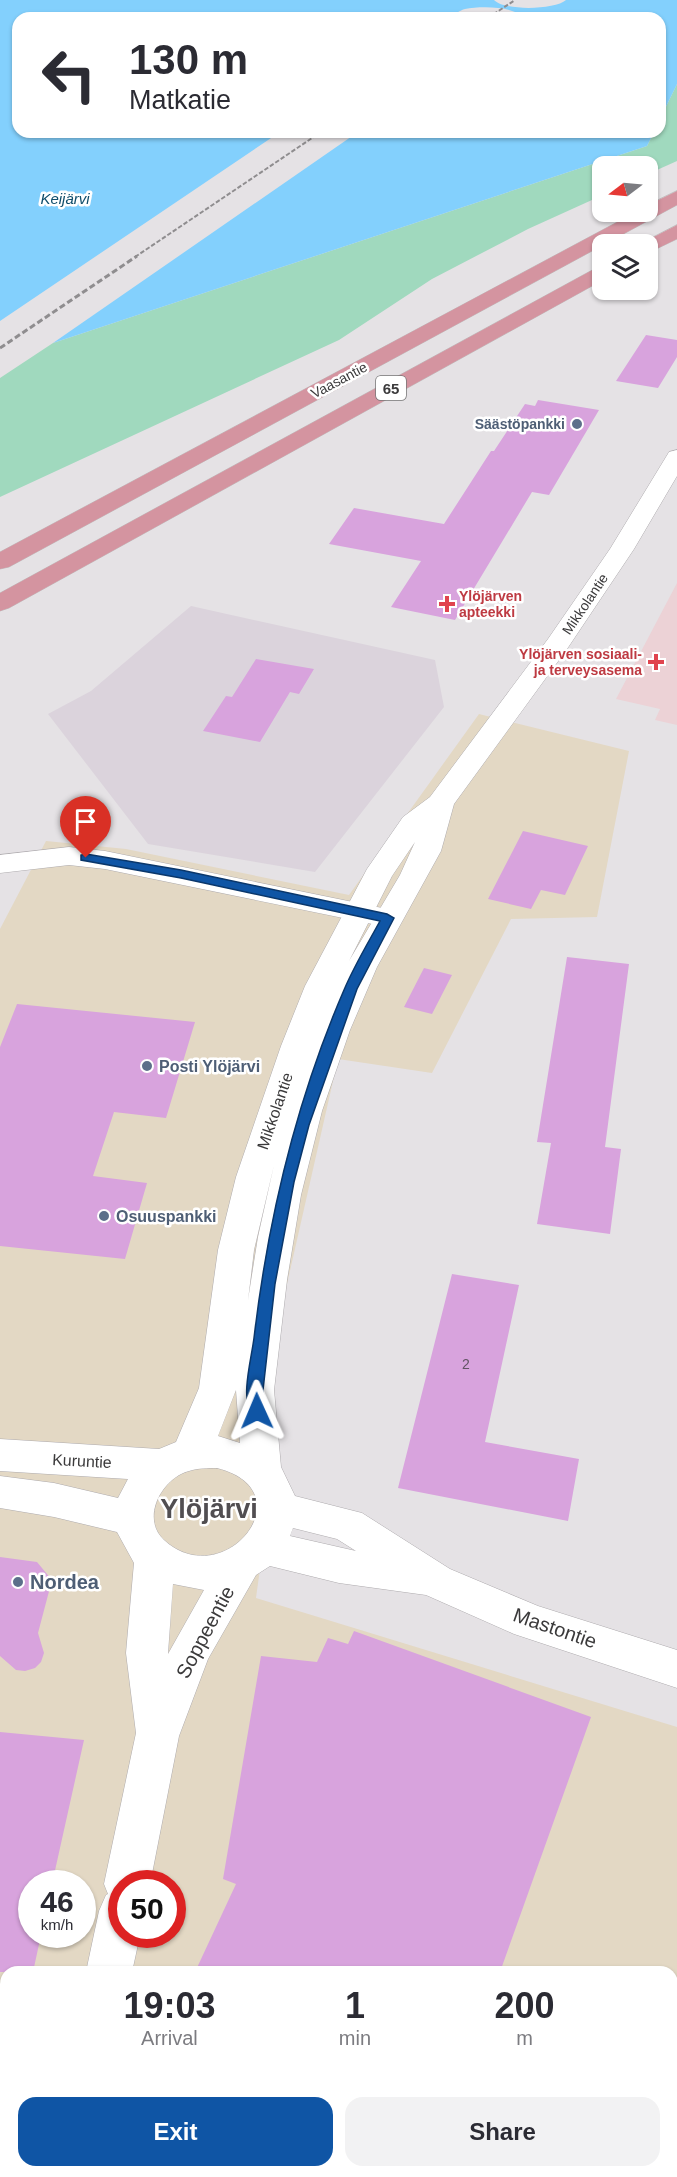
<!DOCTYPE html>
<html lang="en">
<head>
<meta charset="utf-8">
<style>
	:root { --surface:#fff; --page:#f2f2f3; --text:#2b2b33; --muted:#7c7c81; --accent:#0f55a5 }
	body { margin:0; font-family:Arial,sans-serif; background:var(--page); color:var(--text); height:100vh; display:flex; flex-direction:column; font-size:22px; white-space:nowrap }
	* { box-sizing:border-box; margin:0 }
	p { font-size:20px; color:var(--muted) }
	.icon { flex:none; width:33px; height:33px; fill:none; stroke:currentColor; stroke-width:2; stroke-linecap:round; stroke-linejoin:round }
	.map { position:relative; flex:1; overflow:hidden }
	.details { position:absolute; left:0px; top:1966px; width:678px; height:212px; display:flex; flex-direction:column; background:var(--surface); border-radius:18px 18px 0 0; box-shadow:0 2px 4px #0004 }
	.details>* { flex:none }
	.top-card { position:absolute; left:12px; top:12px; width:654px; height:126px; border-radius:18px; box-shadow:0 2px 4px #0004; background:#fff; color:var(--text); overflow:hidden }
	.needle { width:39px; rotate:254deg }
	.fabs { position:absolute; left:592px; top:156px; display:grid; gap:12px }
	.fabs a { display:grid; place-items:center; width:66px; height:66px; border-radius:12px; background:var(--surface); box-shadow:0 2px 4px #0004; font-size:30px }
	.speed { position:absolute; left:18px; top:1870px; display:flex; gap:12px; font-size:30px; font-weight:700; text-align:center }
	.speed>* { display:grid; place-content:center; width:78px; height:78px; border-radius:50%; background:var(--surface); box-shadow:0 2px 4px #0004; line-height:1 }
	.speed small { font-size:15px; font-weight:400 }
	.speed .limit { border:9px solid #d22; background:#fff; color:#111 }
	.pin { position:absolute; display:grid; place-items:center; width:51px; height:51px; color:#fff; margin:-62px -26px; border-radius:50% 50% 50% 0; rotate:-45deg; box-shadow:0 0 6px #0007 }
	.pin .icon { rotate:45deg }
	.me { position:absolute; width:66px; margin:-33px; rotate:359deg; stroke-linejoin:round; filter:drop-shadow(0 0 4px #0008) }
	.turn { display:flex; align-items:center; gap:21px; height:126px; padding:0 18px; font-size:27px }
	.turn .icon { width:78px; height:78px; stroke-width:2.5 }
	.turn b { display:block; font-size:42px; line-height:51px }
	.eta { display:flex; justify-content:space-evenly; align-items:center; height:102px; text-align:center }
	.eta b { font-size:36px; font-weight:700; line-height:42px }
	.cta { display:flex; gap:12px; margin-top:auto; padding:12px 18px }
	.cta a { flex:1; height:69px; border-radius:18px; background:var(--accent); color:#fff; font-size:24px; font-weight:700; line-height:69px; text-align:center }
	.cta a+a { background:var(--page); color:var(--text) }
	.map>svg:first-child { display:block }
	.commercial { fill:#e3d8c4; fill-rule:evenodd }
	.built { fill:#dbd3dc }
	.medical { fill:#ecd2d6 }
	.green { fill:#a0d9be }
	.water { fill:#83d0fd }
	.building { fill:#d8a3dd }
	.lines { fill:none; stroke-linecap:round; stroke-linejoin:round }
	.minor-casing { stroke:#aeabae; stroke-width:1 }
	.secondary-casing { stroke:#aeabae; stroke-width:1 }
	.trunk-casing { stroke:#c0c0c0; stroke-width:1 }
	.minor { fill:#fff; fill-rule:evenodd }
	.secondary { fill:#fff; fill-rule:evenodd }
	.trunk { fill:#d494a0; fill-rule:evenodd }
	.rail-far1 { stroke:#8f8d8f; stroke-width:2; stroke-dasharray:4.5 2; stroke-linecap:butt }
	.rail { stroke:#8f8d8f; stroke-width:3; stroke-dasharray:6 3; stroke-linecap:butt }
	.route { fill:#0f55a5; stroke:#0a376b; stroke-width:1.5 }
	.service-dot { fill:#5c6f8a; stroke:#fff; stroke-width:2 }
	.health-dot { fill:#e0444e; stroke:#fff; stroke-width:2 }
	.labels { text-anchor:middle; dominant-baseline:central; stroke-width:5; stroke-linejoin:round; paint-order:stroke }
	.far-street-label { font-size:14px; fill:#3b3a3b; stroke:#fff }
	.far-service-label { font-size:14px; font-weight:bold; fill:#4e5e75; stroke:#fff; text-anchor:end }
	.far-health-label { font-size:14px; font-weight:bold; fill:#be3a42; stroke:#fff; text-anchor:start }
	.number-label { font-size:14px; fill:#625464 }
	.far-water-label { font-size:15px; font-style:italic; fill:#0f4d6b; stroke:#fff }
	.shield { fill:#fff; stroke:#767576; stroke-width:1.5 }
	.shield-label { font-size:15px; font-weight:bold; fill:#3b3a3b }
	.service-label { font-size:16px; font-weight:bold; fill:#4e5e75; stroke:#fff; text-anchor:start }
	.street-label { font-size:16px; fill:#3b3a3b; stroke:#fff }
	.near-service-label { font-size:20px; font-weight:bold; fill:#4e5e75; stroke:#fff; text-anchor:start }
	.near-street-label { font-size:20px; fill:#3b3a3b; stroke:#fff }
	.near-district-label { font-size:27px; font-weight:bold; fill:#514e51; stroke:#fff }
</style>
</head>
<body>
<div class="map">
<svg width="677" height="2177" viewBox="0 0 677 2177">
	<rect width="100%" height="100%" fill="#e5e2e5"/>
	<!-- commercial -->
	<path class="commercial" d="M479 714 629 751 597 917 511 919 432 1073 338 1059 270 1359 275 1459 256 1598 677 1727V2177H0V929L46 841 126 849 349 895ZM32 1884H82V1935H32ZM122 1884H172V1935H122ZM6 1972H672V2172H6Z"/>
	<!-- built -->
	<path class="built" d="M191 606 435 660 444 707 315 872 148 844 48 714 91 691Z"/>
	<!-- medical -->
	<path class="medical" d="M677 583V725L655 720 660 709 616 699Z"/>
	<!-- green -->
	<path class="green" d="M677 84V161L648 174V166H603V195L528 229 432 279 339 340 0 497V378L53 343 647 146 654 132H660V119Z"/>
	<!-- water -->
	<path class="water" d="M0 0H494C504 11 555 10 566 0H677V84L660 119V18H523C515 6 481 6 465 9 460 10 454 15 449 18H18V132H280L0 321Z
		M358 132H654L647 146 53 343Z"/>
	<!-- building -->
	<path class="building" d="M646 335 677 340V357L658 388 616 381Z
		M538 400 599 410 549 495 532 492 455 620 391 607 421 561 329 544 354 508 444 524 491 451H494L525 404 535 406Z
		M256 659 314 669 299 694 290 692 260 742 203 731 226 696 232 697Z
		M523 831 588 846 565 895 541 890 531 909 488 899Z
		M567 957 629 964 605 1147 621 1149 610 1234 537 1224 551 1143 537 1142Z
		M424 968 452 975 432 1014 404 1007Z
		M17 1004 195 1022 166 1118 114 1112 93 1176 147 1183 125 1259 0 1246V1047Z
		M452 1274 519 1285 485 1442 579 1459 568 1521 398 1488Z
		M0 1557 37 1562 52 1580 38 1633 44 1653 41 1662 35 1668 25 1671 16 1670 0 1656Z
		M354 1631 591 1717 500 1972H195L236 1884 223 1879 261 1656 317 1662 328 1638 348 1644Z
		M0 1732 84 1740 52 1884H32V1935H41L33 1972H0Z"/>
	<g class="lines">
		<!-- minor casing -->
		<g class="minor-casing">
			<path id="minor" d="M69 847 105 851 387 909 397 911 401 918 397 925 387 927 105 869 69 865 0 873V855Z"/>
		</g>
		<!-- secondary casing -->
		<g class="secondary-casing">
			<path id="secondary" d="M677 450V476L634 549 567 649 454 804 441 851 377 967 350 1030 322 1111 301 1195 287 1280 274 1390 281 1467 295 1496 362 1513 450 1569 538 1606 677 1650V1688L514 1634 426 1595 339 1583 270 1566 256 1575 208 1659 179 1736 150 1884H122V1935H140L132 1972H86L99 1911 106 1895 108 1894 104 1884 136 1733 126 1653 134 1563 117 1532 54 1517 0 1508V1476L54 1483 118 1498 128 1479 0 1471V1439L159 1449 176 1442 199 1388 218 1250 236 1177 281 1046 305 986 367 869 403 817 430 797 548 639 610 549 666 457 669 452ZM415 842 400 875 349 961 392 876ZM274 1165 258 1237 248 1300 254 1250ZM236 1390 240 1443 218 1436ZM217 1468C308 1491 224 1595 164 1540 140 1518 162 1478 189 1471 198 1468 208 1468 217 1468ZM293 1528 337 1539 356 1551 290 1536ZM173 1584 204 1590 168 1654V1653Z
				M43 2172H93L91 2177H41Z"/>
		</g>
		<!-- trunk casing -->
		<g class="trunk-casing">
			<path id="trunk" d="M677 191V205L9 567 0 569V552L636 212H648V205Z
				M677 225V239L648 253V244H640Z
				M603 266V280L9 608 0 611V593L596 268Z"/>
		</g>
		<!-- minor -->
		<use href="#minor" class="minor"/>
		<!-- secondary -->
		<use href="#secondary" class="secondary"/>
		<!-- trunk -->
		<use href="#trunk" class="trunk"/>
		<!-- rail-far1 -->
		<path class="rail-far1" d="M488 18 515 0
			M135 257 321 132"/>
		<!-- rail -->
		<path class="rail" d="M0 348 137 256"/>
	</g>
	<!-- route -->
	<path class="route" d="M86 854 181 870 387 914 394 918 357 989 309 1125 294 1182 275 1284 263 1390 265 1411 262 1415 257 1417 251 1415C241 1395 251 1361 254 1338 268 1219 296 1101 344 990 354 966 368 943 380 921L181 878 81 860V855Z"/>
	<!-- markers -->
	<g class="service-dot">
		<circle cx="577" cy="424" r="6"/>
		<circle cx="147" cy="1066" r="6"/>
		<circle cx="104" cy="1216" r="6"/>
		<circle cx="18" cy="1582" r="6"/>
	</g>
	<g class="health-dot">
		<path d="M444 595h6v6h6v6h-6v6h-6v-6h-6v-6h6z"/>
		<path d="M653 653h6v6h6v6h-6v6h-6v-6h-6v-6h6z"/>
	</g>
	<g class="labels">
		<!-- far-street labels -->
		<g class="far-street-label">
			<text transform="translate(339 380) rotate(-28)">Vaasantie</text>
			<text transform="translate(585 604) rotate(-56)">Mikkolantie</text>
		</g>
		<!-- far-service labels -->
		<g class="far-service-label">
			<text x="565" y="424">Säästöpankki</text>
		</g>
		<!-- far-health labels -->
		<g class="far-health-label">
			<text x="459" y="596">Ylöjärven<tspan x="459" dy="16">apteekki</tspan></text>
			<text x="642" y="654" text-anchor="end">Ylöjärven sosiaali-<tspan x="642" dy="16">ja terveysasema</tspan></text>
		</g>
		<!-- number labels -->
		<g class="number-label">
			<text x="466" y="1364">2</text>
		</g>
		<!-- far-water labels -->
		<g class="far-water-label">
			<text x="65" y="198">Keijärvi</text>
		</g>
		<!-- shield labels -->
		<rect class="shield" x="376" y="376" width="30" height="24" rx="4.5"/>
		<g class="shield-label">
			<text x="391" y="388">65</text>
		</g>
		<!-- service labels -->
		<g class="service-label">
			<text x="159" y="1066">Posti Ylöjärvi</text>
			<text x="116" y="1216">Osuuspankki</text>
		</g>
		<!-- street labels -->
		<g class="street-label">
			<text transform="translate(275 1111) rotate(-71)">Mikkolantie</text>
			<text transform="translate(82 1461) rotate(3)">Kuruntie</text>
		</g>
		<!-- near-service labels -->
		<g class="near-service-label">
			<text x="30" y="1582">Nordea</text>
		</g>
		<!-- near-street labels -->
		<g class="near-street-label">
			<text transform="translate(555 1628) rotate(19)">Mastontie</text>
			<text transform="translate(205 1632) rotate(-62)">Soppeentie</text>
		</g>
		<!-- near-district labels -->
		<g class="near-district-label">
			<text x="209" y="1509">Ylöjärvi</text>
		</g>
	</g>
</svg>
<div class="fabs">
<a><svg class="needle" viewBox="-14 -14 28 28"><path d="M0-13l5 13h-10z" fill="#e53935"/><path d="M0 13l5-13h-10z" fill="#7c7c81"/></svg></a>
<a><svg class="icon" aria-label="layers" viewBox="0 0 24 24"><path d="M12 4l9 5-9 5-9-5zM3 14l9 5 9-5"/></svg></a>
</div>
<div class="speed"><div>46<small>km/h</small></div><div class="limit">50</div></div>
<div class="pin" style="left:86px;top:858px;background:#d93025"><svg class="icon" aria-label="arrive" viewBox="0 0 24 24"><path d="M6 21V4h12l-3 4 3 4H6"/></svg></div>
<svg class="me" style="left:257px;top:1411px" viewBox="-20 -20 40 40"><path d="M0-17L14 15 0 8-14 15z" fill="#0f55a5" stroke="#fff" stroke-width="4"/></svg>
<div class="top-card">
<div class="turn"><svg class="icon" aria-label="left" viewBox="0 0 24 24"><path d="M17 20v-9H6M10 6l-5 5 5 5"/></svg><div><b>130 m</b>Matkatie</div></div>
</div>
<section class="details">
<div class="eta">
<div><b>19:03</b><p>Arrival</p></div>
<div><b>1</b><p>min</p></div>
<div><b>200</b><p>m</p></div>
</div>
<div class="cta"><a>Exit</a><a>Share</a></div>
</section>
</div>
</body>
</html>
